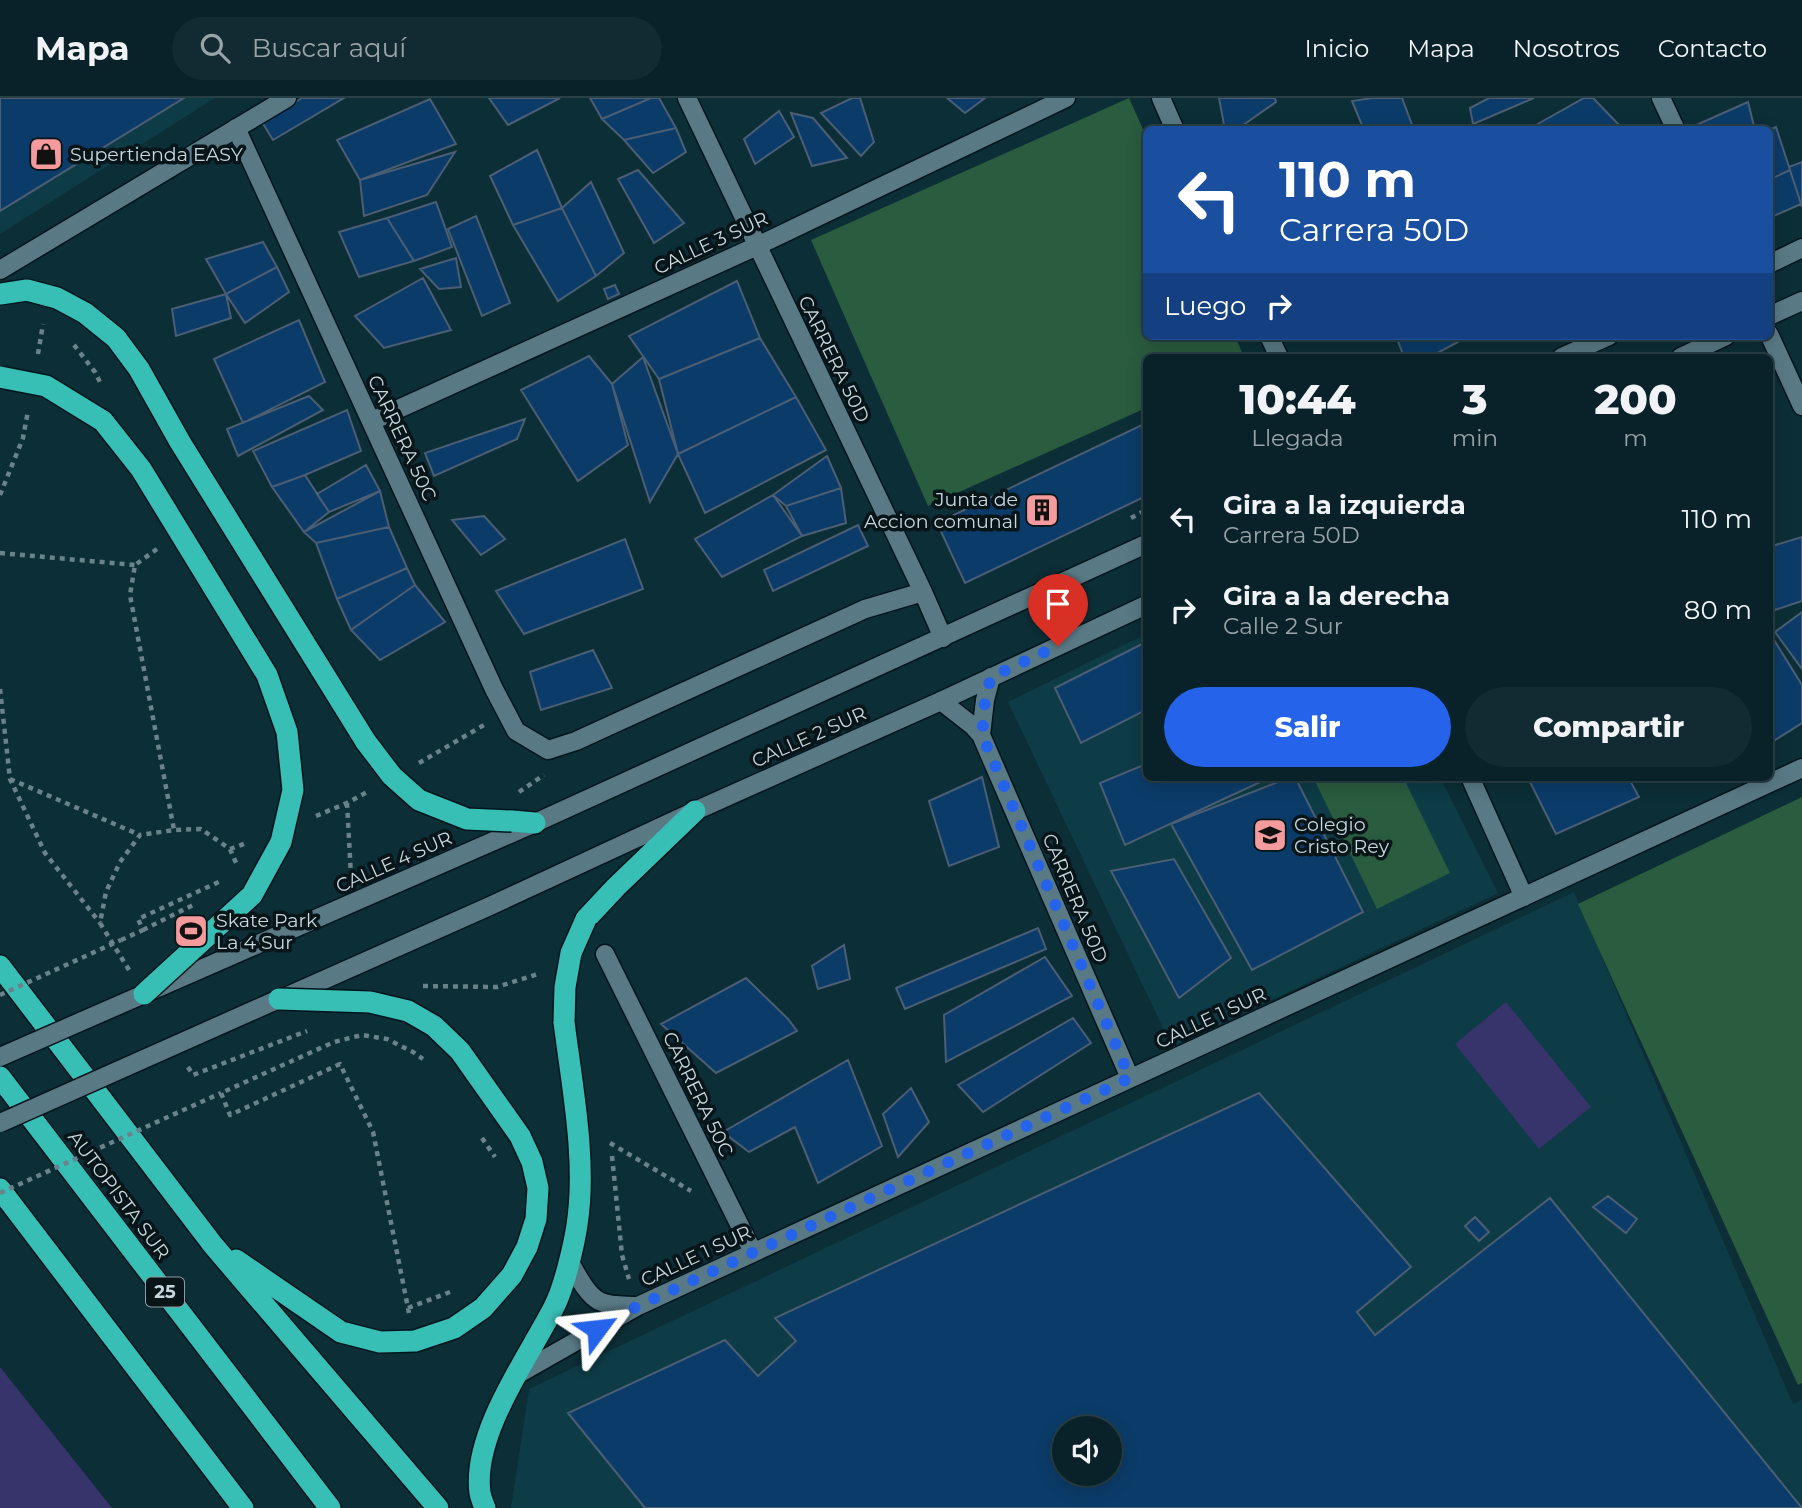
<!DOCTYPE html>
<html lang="es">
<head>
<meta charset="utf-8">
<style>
	:root { --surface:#092229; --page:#122a31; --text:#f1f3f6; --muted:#99a4a8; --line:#293f46; --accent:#2563eb }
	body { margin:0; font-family:Montserrat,sans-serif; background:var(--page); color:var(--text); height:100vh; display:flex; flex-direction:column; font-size:26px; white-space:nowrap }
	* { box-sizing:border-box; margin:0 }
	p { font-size:23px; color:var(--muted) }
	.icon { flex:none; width:38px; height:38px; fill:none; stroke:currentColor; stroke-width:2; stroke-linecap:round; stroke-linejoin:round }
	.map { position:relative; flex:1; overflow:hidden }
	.drawer { position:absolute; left:1143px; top:256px; width:630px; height:427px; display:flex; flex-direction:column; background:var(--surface); border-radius:10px; box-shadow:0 4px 18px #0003,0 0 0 2px var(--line) }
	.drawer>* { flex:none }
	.guide { position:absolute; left:1143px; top:28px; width:630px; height:214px; border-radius:10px; box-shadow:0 4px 18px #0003,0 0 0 2px var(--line); background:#1a4fa0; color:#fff; overflow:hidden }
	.buttons { position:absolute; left:1052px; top:1318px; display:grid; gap:14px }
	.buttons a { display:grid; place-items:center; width:70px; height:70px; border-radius:50%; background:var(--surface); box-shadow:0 4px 18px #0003,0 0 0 2px var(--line); font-size:35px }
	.pin { position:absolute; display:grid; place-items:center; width:60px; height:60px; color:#fff; margin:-72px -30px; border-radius:50% 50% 50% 0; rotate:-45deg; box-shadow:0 0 7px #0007 }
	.pin .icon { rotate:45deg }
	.me { position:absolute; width:77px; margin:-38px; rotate:60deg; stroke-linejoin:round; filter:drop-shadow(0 0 5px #0008) }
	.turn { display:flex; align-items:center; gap:24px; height:147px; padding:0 21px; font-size:32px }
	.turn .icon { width:91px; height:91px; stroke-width:2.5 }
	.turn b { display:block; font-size:49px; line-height:60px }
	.then { display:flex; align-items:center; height:66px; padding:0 21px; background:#0003; gap:14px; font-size:26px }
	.eta { display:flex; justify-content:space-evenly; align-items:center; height:119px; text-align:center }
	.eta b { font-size:42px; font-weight:800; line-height:49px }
	.primary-button { display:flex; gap:14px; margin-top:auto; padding:14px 21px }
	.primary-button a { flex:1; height:80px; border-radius:42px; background:var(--accent); color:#fff; font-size:28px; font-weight:800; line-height:80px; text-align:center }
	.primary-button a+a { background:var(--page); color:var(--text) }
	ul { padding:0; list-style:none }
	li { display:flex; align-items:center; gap:21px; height:91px; padding:0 21px }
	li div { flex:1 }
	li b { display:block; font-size:26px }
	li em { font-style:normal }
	header { display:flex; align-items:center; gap:42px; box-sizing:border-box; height:98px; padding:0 35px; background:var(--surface); border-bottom:2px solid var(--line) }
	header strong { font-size:33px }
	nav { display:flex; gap:38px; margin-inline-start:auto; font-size:24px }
	.search { width:490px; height:63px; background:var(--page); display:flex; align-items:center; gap:18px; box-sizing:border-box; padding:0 24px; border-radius:38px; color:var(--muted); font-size:26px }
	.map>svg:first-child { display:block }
	.built { fill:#0d3b46; fill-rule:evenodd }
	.green { fill:#2a5c3f }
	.water { fill:#37346b }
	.building { fill:#0b3c69; stroke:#4b5e74; stroke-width:2; fill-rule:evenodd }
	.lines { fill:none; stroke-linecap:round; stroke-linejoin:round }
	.street-casing { stroke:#00151c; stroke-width:21 }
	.secondary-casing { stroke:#00151c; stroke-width:21 }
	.highway-casing { stroke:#00151c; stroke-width:24 }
	.path { stroke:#6a838b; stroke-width:4.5; stroke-dasharray:5 5; stroke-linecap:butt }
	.street { stroke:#597a85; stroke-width:18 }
	.secondary { stroke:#597a85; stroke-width:18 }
	.highway { stroke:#37beb5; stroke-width:21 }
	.secondary-bridge-casing { stroke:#00151c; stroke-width:21; stroke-linecap:butt }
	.highway-bridge-casing { stroke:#00151c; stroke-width:24; stroke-linecap:butt }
	.path-bridge { stroke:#6a838b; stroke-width:4.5; stroke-dasharray:5 5; stroke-linecap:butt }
	.secondary-bridge { stroke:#597a85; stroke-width:18 }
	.highway-bridge { stroke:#37beb5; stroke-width:21 }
	.route { stroke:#2563eb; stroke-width:12; stroke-dasharray:0 21.6 }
	.labels { text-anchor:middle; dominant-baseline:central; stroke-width:7; stroke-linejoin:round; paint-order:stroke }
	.shield { fill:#071418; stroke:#8d9ca2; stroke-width:2 }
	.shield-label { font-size:18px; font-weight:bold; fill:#c6d7dd }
	.poi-label { font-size:19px; fill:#c6d7dd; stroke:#071418; text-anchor:start }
	.street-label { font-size:19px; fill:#c6d7dd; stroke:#071418 }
</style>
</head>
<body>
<header>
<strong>Mapa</strong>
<div class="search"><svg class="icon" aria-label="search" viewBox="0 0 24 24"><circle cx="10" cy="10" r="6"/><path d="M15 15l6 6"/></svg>Buscar aquí</div>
<nav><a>Inicio</a><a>Mapa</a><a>Nosotros</a><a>Contacto</a></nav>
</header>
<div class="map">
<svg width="1802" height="1410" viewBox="0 0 1802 1410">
	<rect width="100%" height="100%" fill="#0c2e37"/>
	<!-- built -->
	<path class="built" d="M0 0H215L0 136Z
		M1146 536V679H1440L1498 795 1172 949 1008 604Z
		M1574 794 1793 1306 1802 1302V1410H511L529 1291ZM1064 1330H1110V1376H1064Z"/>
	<!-- green -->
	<path class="green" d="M1129 0 1146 38V238H1235L1244 259H1146V310L928 408 811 142Z
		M1313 679H1403L1450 775 1377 811Z
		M1802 699V1285L1798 1287 1578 806Z"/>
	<!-- water -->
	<path class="water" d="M1506 904 1591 1009 1539 1051 1455 946Z
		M0 1269 112 1410H0Z"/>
	<!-- building -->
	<path class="building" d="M0 0H184L0 113Z
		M302 0H344L273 42 262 24Z
		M489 0H560L508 27Z
		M590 0H651L602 21Z
		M651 0H659L676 30 624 42 602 21Z
		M852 0H860L874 44 861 58 821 15Z
		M947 0H985L965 15Z
		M1219 0H1275L1276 4 1236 32H1225Z
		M1373 0H1402L1414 32H1364L1352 3Z
		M1489 0H1534L1473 26 1470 10Z
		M1584 0H1593L1623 31 1527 32Z
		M430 1 456 46 360 82 337 42Z
		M1748 4 1755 32H1696L1694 28Z
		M779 13 794 39 755 66 744 41Z
		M791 15 813 20 847 60 812 68Z
		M1776 29 1790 72 1769 82V32Z
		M676 30 686 54 653 75 624 42Z
		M537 52 562 110 513 127 490 78Z
		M455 54 427 97 364 118 360 82Z
		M1802 64V109L1789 69Z
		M638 72 684 125 654 145 618 81Z
		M1790 72 1801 106 1769 120V82Z
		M591 84 624 155 596 178 562 110Z
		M436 104 452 149 414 163 387 120Z
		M562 110 596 178 558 203 513 127Z
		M476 118 510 205 482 218 448 131Z
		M387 120 414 163 359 179 339 134Z
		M263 144 277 169 226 196 206 161Z
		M456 160 461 189 439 191 420 171Z
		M277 169 289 194 245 225 226 196Z
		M423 180 451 232 384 250 355 218Z
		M737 183 760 240 659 281 629 238Z
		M615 187 619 196 608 201 604 191Z
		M226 196 231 220 176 238 172 211Z
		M299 222 325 284 243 325 214 261Z
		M1396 238H1469L1430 259H1404Z
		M760 240 796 299 678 356 659 281Z
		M589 258 612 286 628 347 578 383 521 292Z
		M643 259 678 356 650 404 612 286Z
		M309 298 323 312 238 358 227 331Z
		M796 299 826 352 705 415 678 356Z
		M347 312 361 353 305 377 272 389 253 353Z
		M525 321 517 341 434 378 425 355Z
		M1146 325V398L965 485 937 425Z
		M827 358 841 390 786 408 773 397Z
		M366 367 380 393 329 414 317 396Z
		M305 377 329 414 304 434 272 389Z
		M841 390 846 425 802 438 786 408Z
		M380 393 389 429 316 445 304 434Z
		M773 397 802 438 722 479 695 441Z
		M484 418 505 441 481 457 452 422Z
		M858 427 868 448 773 493 764 472Z
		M389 429 407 470 337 501 316 445Z
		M1802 439V503L1775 512 1769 494V449Z
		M625 441 643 491 524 536 496 493Z
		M407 470 415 487 351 532 337 501Z
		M415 487 445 524 380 562 351 532Z
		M1802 514V571L1775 534Z
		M1769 534 1802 587V625L1769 646Z
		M1146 544V612L1081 645 1055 590Z
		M593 552 612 590 541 612 530 574Z
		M1146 666V679H1271L1125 747 1100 685Z
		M982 679 999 749 949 768 929 703Z
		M1291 679H1295L1363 814 1252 872 1171 726Z
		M1543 679H1628L1639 699 1556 736 1530 684Z
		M1174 761 1231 860 1179 900 1111 773Z
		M1038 830 1046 851 905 911 896 890Z
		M844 847 850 881 818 891 812 868Z
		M1045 859 1072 898 946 964 944 917Z
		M746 880 788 921 797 933 716 975 661 926Z
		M1073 920 1091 945 983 1014 958 987Z
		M848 962 882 1048 818 1085 795 1029 749 1054 723 1034Z
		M911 990 929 1024 898 1059 883 1016Z
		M1259 995 1411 1169 1357 1214 1375 1237 1550 1100 1802 1410H645L568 1315 725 1242 758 1278 796 1243 775 1220ZM1064 1330H1110V1376H1064Z
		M1608 1098 1637 1121 1626 1135 1593 1109Z
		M1475 1119 1489 1134 1479 1143 1465 1128Z"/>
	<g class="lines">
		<!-- street casing -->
		<g class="street-casing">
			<path id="street" d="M687 0 923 494 943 540
				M1161 0 1175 32
				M1661 0 1676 32
				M236 30 494 591 516 633 548 652 576 643 865 511 923 494
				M0 172 287 0
				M1769 236 1802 308
				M1269 238 1279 259
				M372 323 757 148 1066 0
				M941 603 973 628 981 637 1130 980
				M981 637 985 602 991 579
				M1470 679 1524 799
				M605 856 753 1154
				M569 1163C577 1176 586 1196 599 1203 611 1209 626 1207 638 1208
				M515 1278 638 1208 1802 670"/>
		</g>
		<!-- secondary casing -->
		<g class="secondary-casing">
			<path id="secondary" d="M1769 166 1802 150
				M1769 218 1802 203
				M1562 259 1609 238
				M1681 259 1726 238
				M153 892 535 725 1146 446
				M283 900 490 808 695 713 941 603 1146 507"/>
		</g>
		<!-- highway casing -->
		<g class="highway-casing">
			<path id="highway" d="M0 196 27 192 57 200 85 215 116 240 139 271 180 344 366 644
				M512 723 535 725
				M586 821 616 789 695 713
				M0 868 213 1147 438 1410
				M0 979 330 1410
				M0 1091 243 1410
				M236 1162 341 1234 380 1244 415 1243 454 1230 483 1210 512 1177 527 1149 536 1121 538 1090 532 1064 520 1038
				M485 1410C483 1405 481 1400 480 1395 472 1336 528 1260 554 1209 564 1190 574 1147 577 1127 587 1063 572 988 564 924"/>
		</g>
		<!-- path -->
		<path class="path" d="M74 247 95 274 101 286
			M38 256 43 226
			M0 397 23 340 28 313
			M1131 420 1146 412
			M157 451 135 467 130 497 174 732
			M0 455 135 467
			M0 591 10 681 45 755 100 825
			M419 665 484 627
			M10 681 140 737
			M519 694 544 677
			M347 705 351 778
			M316 718 347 705 369 693
			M230 751 237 767
			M121 842 143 832 138 821 221 783
			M129 872 100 825 106 794 120 764 140 737 174 732 201 731 230 751 246 745
			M423 888 497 889 538 876
			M188 969 193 977 307 933
			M482 1040 495 1059
			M610 1045 691 1093
			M612 1058 622 1157 629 1181
			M408 1210 450 1194
			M409 1215 373 1034 340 966 230 1017 221 995 334 944 362 937 387 941 413 954 423 961"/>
		<!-- street -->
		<use href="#street" class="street"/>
		<!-- secondary -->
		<use href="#secondary" class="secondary"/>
		<!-- highway -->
		<use href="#highway" class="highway"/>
		<!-- secondary-bridge casing -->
		<g class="secondary-bridge-casing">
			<path id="secondary-bridge" d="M0 959 144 896
				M0 1025 279 901"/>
		</g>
		<!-- highway-bridge casing -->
		<g class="highway-bridge-casing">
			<path id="highway-bridge" d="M0 279 46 288 103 323 141 371 267 577 287 634 293 692 281 744 252 797 144 896
				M366 644 392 678 419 702 467 721 512 723
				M279 901 370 904 408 913 434 928 460 953 520 1038
				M564 924 565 889 571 855 586 821"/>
		</g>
		<!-- path-bridge -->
		<path class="path-bridge" d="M143 832 195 806
			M0 897 121 842
			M0 1095 221 995"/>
		<!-- secondary-bridge -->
		<use href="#secondary-bridge" class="secondary-bridge"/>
		<!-- highway-bridge -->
		<use href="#highway-bridge" class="highway-bridge"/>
	</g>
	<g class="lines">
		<!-- route -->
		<path class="route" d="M597 1231 638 1208 1130 980 982 637 985 602 991 579 1058 548"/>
	</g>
	<!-- icons -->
	<defs>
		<g id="shop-square" transform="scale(1.75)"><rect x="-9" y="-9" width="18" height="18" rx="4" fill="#f59b9d" stroke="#071418"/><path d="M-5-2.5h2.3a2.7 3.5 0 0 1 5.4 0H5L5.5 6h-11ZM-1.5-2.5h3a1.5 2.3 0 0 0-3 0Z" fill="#111"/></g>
		<g id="building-square" transform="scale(1.75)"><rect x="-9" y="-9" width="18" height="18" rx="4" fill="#f59b9d" stroke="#071418"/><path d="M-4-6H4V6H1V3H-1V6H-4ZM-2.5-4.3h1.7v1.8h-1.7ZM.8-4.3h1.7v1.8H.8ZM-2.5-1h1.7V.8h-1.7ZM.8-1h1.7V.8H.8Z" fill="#111"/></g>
		<g id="school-square" transform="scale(1.75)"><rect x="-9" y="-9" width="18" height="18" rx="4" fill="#f59b9d" stroke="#071418"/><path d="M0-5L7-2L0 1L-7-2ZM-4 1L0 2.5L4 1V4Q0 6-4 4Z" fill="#111"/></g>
		<g id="stadium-square" transform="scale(1.75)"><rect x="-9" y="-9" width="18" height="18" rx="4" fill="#f59b9d" stroke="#071418"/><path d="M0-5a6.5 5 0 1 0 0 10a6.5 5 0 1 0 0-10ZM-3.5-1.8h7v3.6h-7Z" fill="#111"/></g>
	</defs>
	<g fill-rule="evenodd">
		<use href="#shop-square" x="46" y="56"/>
		<use href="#building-square" x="1042" y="412"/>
		<use href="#school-square" x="1270" y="737"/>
		<use href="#stadium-square" x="191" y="833"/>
	</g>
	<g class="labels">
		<!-- shield labels -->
		<rect class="shield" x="146" y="1179.5" width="38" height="29" rx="5"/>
		<g class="shield-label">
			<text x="165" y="1194">25</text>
		</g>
		<!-- poi labels -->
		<g class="poi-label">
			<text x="70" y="56">Supertienda EASY</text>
			<text x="1018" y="401" text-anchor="end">Junta de<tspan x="1018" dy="22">Accion comunal</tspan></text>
			<text x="1294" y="726">Colegio<tspan x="1294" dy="22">Cristo Rey</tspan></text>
			<text x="216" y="822">Skate Park<tspan x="216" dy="22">La 4 Sur</tspan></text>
		</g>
		<!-- street labels -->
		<g class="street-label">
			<text transform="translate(711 145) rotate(-25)">CALLE 3 SUR</text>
			<text transform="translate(834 261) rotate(64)">CARRERA 50D</text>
			<text transform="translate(402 340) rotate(65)">CARRERA 50C</text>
			<text transform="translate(809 639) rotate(-24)">CALLE 2 SUR</text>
			<text transform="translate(394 764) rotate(-24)">CALLE 4 SUR</text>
			<text transform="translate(1075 800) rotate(67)">CARRERA 50D</text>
			<text transform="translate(1211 920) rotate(-25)">CALLE 1 SUR</text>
			<text transform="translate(698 996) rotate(64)">CARRERA 50C</text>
			<text transform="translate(119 1097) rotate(53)">AUTOPISTA SUR</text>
			<text transform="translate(696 1158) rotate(-25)">CALLE 1 SUR</text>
		</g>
	</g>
</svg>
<div class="buttons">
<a><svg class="icon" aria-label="sound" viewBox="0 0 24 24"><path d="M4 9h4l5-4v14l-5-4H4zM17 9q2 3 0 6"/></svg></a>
</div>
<div class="pin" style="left:1058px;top:548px;background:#d93025"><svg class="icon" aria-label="arrive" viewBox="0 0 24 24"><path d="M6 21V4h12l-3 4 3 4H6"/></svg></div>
<svg class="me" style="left:597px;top:1231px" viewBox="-20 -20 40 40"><path d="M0-17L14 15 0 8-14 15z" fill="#2563eb" stroke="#fff" stroke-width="4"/></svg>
<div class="guide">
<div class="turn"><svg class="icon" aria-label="left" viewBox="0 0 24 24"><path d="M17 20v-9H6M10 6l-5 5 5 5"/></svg><div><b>110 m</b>Carrera 50D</div></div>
<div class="then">Luego<svg class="icon" aria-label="right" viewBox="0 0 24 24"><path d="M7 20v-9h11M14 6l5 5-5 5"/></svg></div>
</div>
<section class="drawer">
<div class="eta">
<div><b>10:44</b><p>Llegada</p></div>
<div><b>3</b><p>min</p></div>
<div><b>200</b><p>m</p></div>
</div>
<ul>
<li><svg class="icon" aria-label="left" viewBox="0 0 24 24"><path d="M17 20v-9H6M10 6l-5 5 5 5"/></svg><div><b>Gira a la izquierda</b><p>Carrera 50D</p></div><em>110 m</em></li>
<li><svg class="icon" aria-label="right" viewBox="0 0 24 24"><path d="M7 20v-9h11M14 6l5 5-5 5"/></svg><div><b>Gira a la derecha</b><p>Calle 2 Sur</p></div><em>80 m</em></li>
</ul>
<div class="primary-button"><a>Salir</a><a>Compartir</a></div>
</section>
</div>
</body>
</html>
